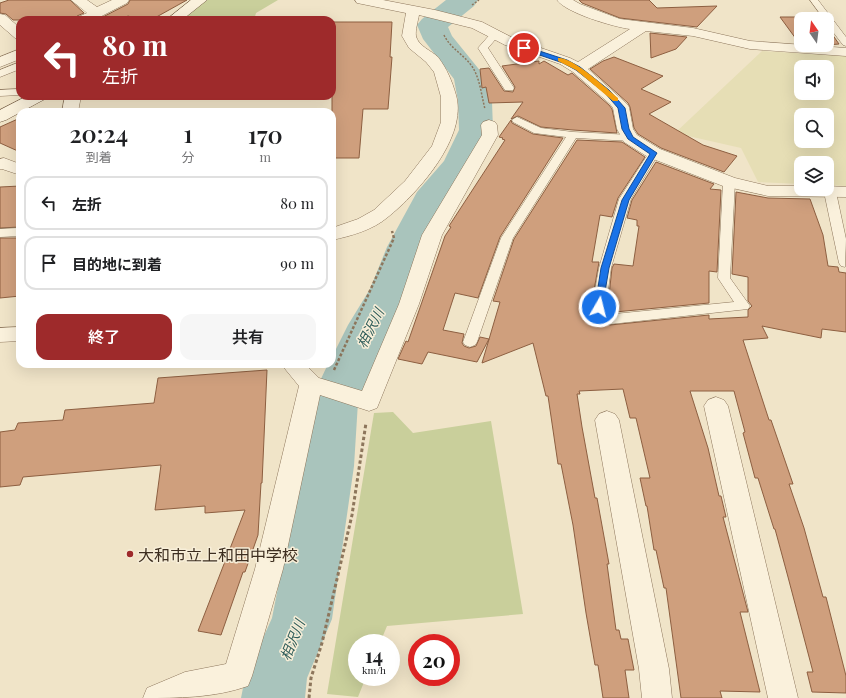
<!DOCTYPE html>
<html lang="ja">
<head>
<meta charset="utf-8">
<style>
	:root { --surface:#fff; --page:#f6f6f6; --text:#202124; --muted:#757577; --line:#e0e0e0; --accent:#9e2a2b }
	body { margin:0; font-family:"Playfair Display","Noto Sans JP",serif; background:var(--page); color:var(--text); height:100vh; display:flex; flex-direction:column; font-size:15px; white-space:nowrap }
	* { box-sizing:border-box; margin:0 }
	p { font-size:13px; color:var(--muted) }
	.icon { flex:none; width:22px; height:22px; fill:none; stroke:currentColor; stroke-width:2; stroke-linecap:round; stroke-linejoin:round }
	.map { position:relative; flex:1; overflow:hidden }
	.side { position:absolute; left:16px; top:108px; width:320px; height:260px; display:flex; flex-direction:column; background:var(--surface); border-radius:12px; box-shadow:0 4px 16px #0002 }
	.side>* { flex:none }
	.hud { position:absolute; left:16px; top:16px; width:320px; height:84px; border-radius:12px; box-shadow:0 4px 16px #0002; background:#9e2a2b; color:#fff; overflow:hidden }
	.needle { width:26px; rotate:346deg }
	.fabs { position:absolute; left:794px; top:12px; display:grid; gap:8px }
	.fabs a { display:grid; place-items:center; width:40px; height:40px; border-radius:8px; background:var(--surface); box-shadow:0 4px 16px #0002; font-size:20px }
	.speed { position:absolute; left:348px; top:634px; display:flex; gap:8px; font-size:20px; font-weight:700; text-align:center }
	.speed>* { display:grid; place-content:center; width:52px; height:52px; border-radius:50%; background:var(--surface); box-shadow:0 4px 16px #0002; line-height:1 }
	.speed small { font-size:10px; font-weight:400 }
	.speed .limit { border:6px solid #d22; background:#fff; color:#111 }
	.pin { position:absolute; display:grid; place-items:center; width:34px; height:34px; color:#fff; margin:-17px; border:2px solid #fff; border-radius:50%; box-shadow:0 1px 4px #0007 }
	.me { position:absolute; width:44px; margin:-22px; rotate:8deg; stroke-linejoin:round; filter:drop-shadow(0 0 3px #0008) }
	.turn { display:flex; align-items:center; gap:14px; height:84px; padding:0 20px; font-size:18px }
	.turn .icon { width:52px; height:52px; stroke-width:2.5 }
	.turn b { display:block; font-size:28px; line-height:34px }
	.eta { display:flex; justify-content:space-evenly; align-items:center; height:68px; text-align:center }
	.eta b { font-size:24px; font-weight:600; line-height:28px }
	.action { display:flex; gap:8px; margin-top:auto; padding:8px 20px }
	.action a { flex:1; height:46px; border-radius:12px; background:var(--accent); color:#fff; font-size:16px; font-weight:600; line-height:46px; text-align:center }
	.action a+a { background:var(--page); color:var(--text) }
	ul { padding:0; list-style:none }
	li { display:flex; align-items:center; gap:12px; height:54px; margin:0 8px 6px; padding:0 12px; border:2px solid var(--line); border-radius:12px }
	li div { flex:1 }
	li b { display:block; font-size:15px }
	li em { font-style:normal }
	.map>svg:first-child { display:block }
	.farmland { fill:#e6deb5; fill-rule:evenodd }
	.green { fill:#c9cf9b }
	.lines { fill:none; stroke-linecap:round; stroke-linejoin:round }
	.river { fill:#a9c4bc; fill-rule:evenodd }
	.building { fill:#cf9f7d; stroke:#8d5f41 }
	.lane-casing { stroke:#8d765c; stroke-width:1 }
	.street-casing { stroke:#8d765c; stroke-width:1 }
	.secondary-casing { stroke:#6f573f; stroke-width:1 }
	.path-far2 { stroke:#8d765c; stroke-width:1.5; stroke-dasharray:2 1.5; stroke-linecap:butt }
	.path-far1 { stroke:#8d765c; stroke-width:2.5; stroke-dasharray:3 2; stroke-linecap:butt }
	.path { stroke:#8d765c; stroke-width:3; stroke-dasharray:3.5 2.5; stroke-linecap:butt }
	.lane { fill:#faf1dc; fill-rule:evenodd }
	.street { fill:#faf1dc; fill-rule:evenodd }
	.secondary { fill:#faf1dc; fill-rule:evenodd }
	.route { fill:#1a73e8; stroke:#114b97 }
	.slow { fill:#f59e0b }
	.poi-dot { fill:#9e2a2b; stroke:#f7eed8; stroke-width:1.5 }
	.labels { text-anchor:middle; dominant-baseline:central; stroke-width:3; stroke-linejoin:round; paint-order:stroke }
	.water-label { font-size:14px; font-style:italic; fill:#2f5d5a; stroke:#f7eed8 }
	.near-poi-label { font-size:16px; fill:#3d2e20; stroke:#f7eed8; text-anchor:start }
</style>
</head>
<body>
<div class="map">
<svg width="846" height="698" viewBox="0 0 846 698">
	<rect width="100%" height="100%" fill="#f0e4c8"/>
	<!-- farmland -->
	<path class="farmland" d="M762 51 846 56V186L827 185V163H801V184L758 182 741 148 675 133ZM801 67H827V93H801ZM801 115H827V141H801Z"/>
	<!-- green -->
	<path class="green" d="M207 0H278L256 13 254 20H181Z
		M393 412 413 433 491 421 523 614 387 626 380 643H357V677H366L358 697 327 694 374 413Z"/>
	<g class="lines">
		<!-- river -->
		<path class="river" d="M446 0H478L474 6 448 27 452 36 486 78 492 101 493 130 478 165 453 196 427 247 412 289 392 325 358 402 354 466 332 619 307 678 305 698H241L245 678 272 618 302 466 310 402 328 364H332V357L348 325 370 289 387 247 417 192 444 161 459 130 458 101 454 79 423 39 417 25 422 19Z"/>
	</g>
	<!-- building -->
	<path class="building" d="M9 0H70L84 13 77 16 75 20H13L6 14 0 13V3Z
		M130 0H187L151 20H142L128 16 120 20H97L128 4Z
		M579 0H649L657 8 717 6 697 27 620 18 582 3Z
		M780 17H820L821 19H801V43H799Z
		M332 22H392L390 57H392L388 109H363L359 158H332Z
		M827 27 839 44 827 45Z
		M650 33 687 37 676 49 651 58Z
		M614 57 663 76 641 89 671 102 649 114 703 145 737 156 724 172 661 148 638 134 634 128 630 107 628 103 590 69 603 61Z
		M539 61V64L544 61 568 75 572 73 609 105 612 109 617 133 573 130 541 127 518 116 511 119 523 102 489 103 486 87 482 88 480 69 489 68 504 91 513 92 515 87 502 66Z
		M20 118V152L0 143V127Z
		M511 120 512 123 533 134 563 138 500 237 478 298 455 293 443 330 464 334 462 343 464 346 469 348 476 346 480 337 489 339 477 362 428 352 422 364 398 359 406 341 408 342 445 236 451 227 449 226 505 140 502 139 503 138 499 137Z
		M577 140 622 142 645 157 618 198 612 217 600 215 592 262H599L591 307 605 323 610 325 709 315V319L748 317V310L752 306 748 301V277L732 274 736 192 768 198 810 199 823 235 828 266 838 267 839 272 846 273V332L822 329 821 338 762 326 768 338 743 340 769 420H771L793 484H789L804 528 823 597H826L846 676V693L812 692 807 672H813L788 577 775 529H774L758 478H755L743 433 745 432 734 391H690L708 448 719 496H721L726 517H723L748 612H740L760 692 720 691 722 698H681L666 588H664L656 550H654L647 506H646L640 478H650L636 418H630L623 389 579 391 580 394H577L582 427 595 498H597L609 564H607L616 630H619L621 639H628L634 670H625L629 698H603L598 665H595L586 613 573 525 561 464H558L548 396H546L533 343 482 363 500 302 493 301 514 239Z
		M656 162 714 184 710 189 721 190 717 272 709 271V303L615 312 608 305 612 268 614 264 633 266 639 226H637V220L627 218 632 200Z
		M20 186V227L0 228V187Z
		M0 238H20V296L0 298Z
		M267 370 262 483H261L258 535 245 572H243L221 635 198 631 245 510 205 513V506L155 510 161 465 23 477 20 485 0 487V432L15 430 18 423 63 420 65 410 154 403 158 378Z"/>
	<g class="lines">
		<!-- lane casing -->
		<g class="lane-casing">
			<path id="lane" d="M810 0H818L846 37V46L843 45 827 24V19H824Z
				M495 31 500 34 488 48 514 88 513 90H505L478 48 492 32Z
				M20 62V69L0 77V70Z
				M20 89V95L0 96V90Z
				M517 117 541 128 573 132 631 135 636 138 631 141 576 138 513 238 477 342 475 345 470 347 465 345 463 342 501 238 566 137 534 133 513 122 512 120Z
				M654 150 659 153 631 199 611 268 606 306 614 314 734 302 718 278 723 182 725 180H733L735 182 730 278 750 306 748 309 611 324 606 322 592 307 599 268 619 199 650 151Z
				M830 189 834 190 836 192 846 239 845 267 841 266 839 263 824 192 826 190Z
				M20 228V236L0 237V229Z"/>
		</g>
		<!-- street casing -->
		<g class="street-casing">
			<path id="street" d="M71 0H87L97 7 112 0H129L127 3 94 20H76L78 17 87 13Z
				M355 0H383L435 10 482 22 515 39 570 58 578 62 630 29C614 27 566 13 557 0H573L580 4 620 19 693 28 750 41 846 48V56L750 49 693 36 646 31 588 69 627 104 629 107 633 129 637 135 660 149 735 178 768 186H801V189H827V186L846 187V197L768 196 723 186 648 157 624 142 617 129 613 108 610 104 573 72 560 64 505 45 472 28 419 15C418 21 415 30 416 36 418 46 432 51 438 57 447 69 452 81 456 95 468 137 418 193 388 217 373 230 351 236 332 240V228L358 219 374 210 405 181 432 146 441 122V97L434 72 426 62 409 48 402 36 406 13 362 4 357 3Z
				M0 14 5 15 20 28V39L15 38 0 25Z
				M20 49V59L0 67V57Z
				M65 96H81L78 112H62Z
				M489 120 495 122 497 125 498 135 442 235 419 304 377 408 369 411 320 395 283 569 252 676 248 686C214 698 178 698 143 698L147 688 185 672 226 664 255 569 299 386 281 364H305L319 378 362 391 399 304 422 235 482 135 481 125 483 122Z
				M4 158 20 164V175L2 169H0V159Z
				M20 327V341L0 342V328Z
				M716 397 724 400 728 406 798 698H768L704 406 708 400Z
				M607 411 615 414 619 420 669 669 672 698H642L639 669 595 420 599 414Z"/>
		</g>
		<!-- secondary casing -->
		<g class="secondary-casing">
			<path id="secondary" d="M191 0H207L182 20H166Z
				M27 96H47L45 99 6 120 0 122V110Z"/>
		</g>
		<!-- path-far2 -->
		<path class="path-far2" d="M472 5 479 0
			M444 35C450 48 463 54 471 65 480 77 481 94 485 109"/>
		<!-- path-far1 -->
		<path class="path-far1" d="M334 370 394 238 392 231"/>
		<!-- path -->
		<path class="path" d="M309 698 311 678 322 643 352 515 366 423"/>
		<!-- lane -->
		<use href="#lane" class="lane"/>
		<!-- street -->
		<use href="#street" class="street"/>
		<!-- secondary -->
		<use href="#secondary" class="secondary"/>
	</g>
	<!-- route -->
	<path class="route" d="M522 47H527L567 60 580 67 609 90 625 108 629 129 633 137 657 153 629 200 609 268 602 309H596L595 307 601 268 622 200 650 154 628 139 622 129 618 108 605 93 576 70 563 63 522 49Z"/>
	<!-- slow -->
	<path class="slow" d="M558 58C573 57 606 88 618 98V101H613L576 70 558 61Z"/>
	<!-- markers -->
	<circle class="poi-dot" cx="130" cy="554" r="4"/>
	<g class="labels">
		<!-- water labels -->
		<g class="water-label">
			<text transform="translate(370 328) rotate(-63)">相沢川</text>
			<text transform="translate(292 640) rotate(-68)">相沢川</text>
		</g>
		<!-- near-poi labels -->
		<g class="near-poi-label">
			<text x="138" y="554">大和市立上和田中学校</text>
		</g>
	</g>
</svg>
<div class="fabs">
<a><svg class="needle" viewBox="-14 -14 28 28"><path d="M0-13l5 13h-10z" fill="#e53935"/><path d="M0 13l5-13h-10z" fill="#757577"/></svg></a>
<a><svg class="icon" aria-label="sound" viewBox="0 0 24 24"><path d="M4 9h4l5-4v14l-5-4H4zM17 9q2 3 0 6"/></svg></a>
<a><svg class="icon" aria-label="search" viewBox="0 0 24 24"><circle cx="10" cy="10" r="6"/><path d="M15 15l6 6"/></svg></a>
<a><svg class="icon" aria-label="layers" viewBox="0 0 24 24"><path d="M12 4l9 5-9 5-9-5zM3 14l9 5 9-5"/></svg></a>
</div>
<div class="speed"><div>14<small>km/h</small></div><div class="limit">20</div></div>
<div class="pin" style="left:524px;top:48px;background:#d93025"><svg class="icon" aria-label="arrive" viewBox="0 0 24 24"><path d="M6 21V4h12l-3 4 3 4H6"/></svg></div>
<svg class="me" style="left:599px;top:307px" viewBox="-20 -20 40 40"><circle r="17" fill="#1a73e8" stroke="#fff" stroke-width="3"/><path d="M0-11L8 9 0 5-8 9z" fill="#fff"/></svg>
<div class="hud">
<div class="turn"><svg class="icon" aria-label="left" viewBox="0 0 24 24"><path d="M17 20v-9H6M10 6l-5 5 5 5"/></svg><div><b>80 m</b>左折</div></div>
</div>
<section class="side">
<div class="eta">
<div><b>20:24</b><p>到着</p></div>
<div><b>1</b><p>分</p></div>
<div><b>170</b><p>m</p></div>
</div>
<ul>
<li><svg class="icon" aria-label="left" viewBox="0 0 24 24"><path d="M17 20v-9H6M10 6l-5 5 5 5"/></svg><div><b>左折</b></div><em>80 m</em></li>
<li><svg class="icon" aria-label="arrive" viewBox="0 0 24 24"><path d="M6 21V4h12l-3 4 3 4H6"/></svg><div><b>目的地に到着</b></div><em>90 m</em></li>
</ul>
<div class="action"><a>終了</a><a>共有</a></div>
</section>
</div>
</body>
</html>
